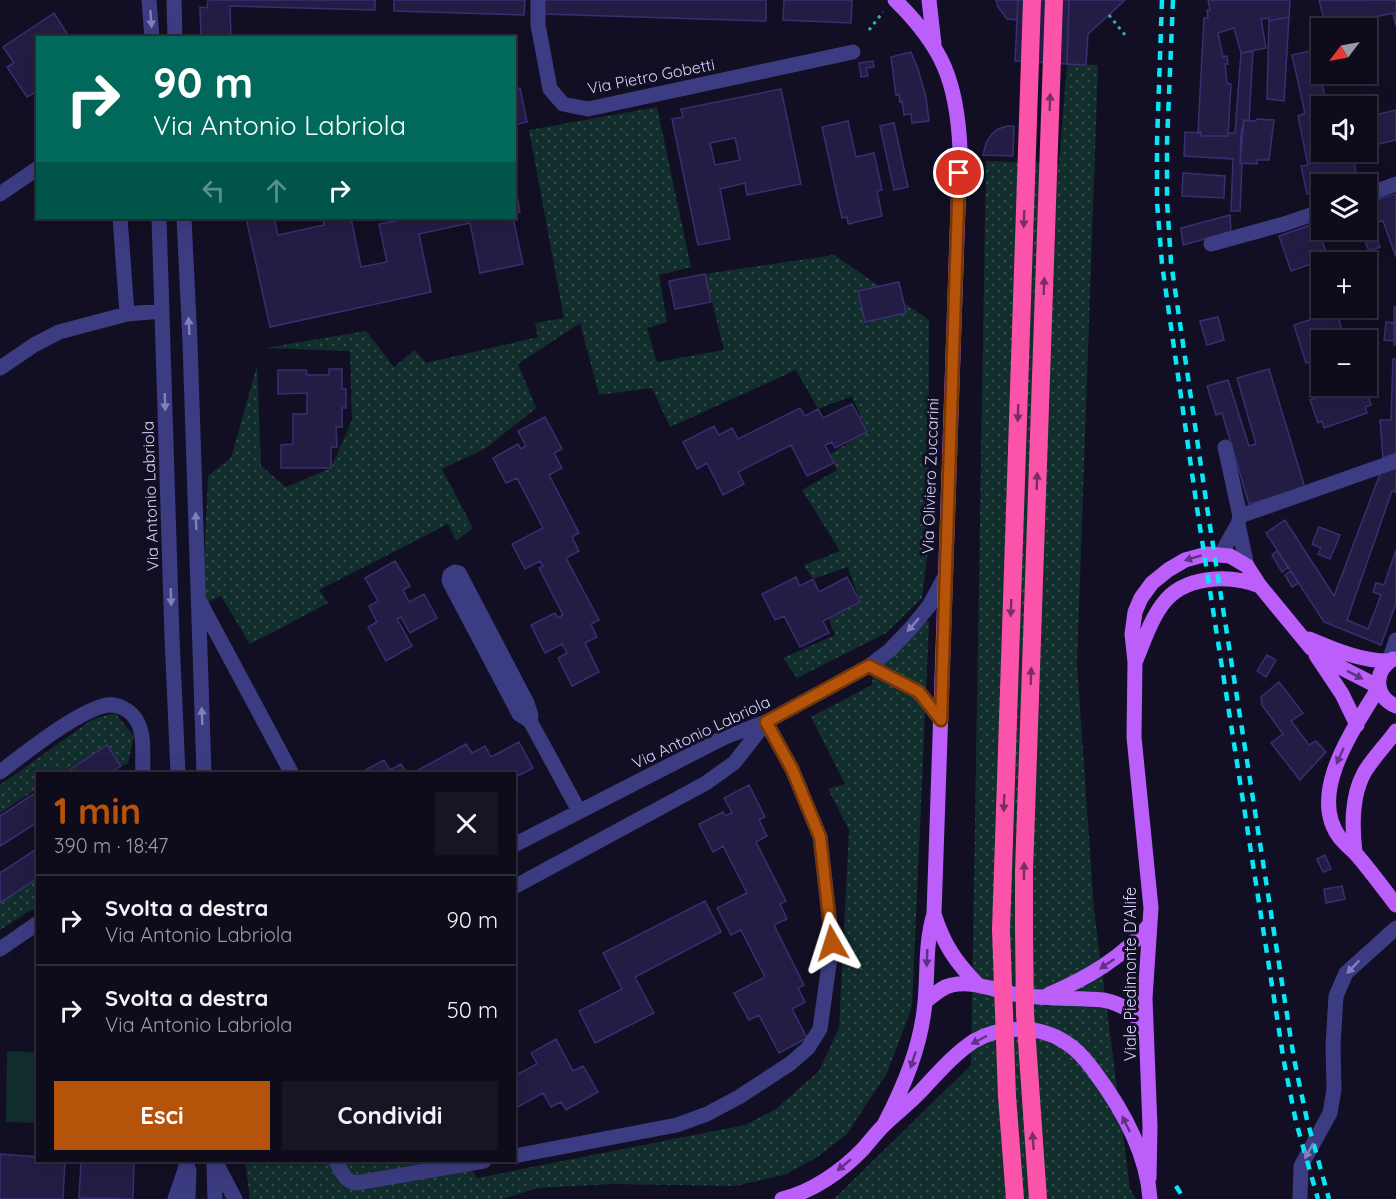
<!DOCTYPE html>
<html lang="it">
<head>
<meta charset="utf-8">
<style>
	:root { --surface:#0e0b1b; --page:#171424; --text:#f1f3f6; --muted:#9b9ba3; --line:#2e2b3a; --accent:#b45309 }
	body { margin:0; font-family:Quicksand,sans-serif; background:var(--page); color:var(--text); height:100vh; display:flex; flex-direction:column; font-size:22px; white-space:nowrap }
	* { box-sizing:border-box; margin:0 }
	p { font-size:20px; color:var(--muted) }
	.icon { flex:none; width:33px; height:33px; fill:none; stroke:currentColor; stroke-width:2; stroke-linecap:round; stroke-linejoin:round }
	.map { position:relative; flex:1; overflow:hidden }
	.details { position:absolute; left:36px; top:772px; width:480px; height:390px; display:flex; flex-direction:column; background:var(--surface); border-radius:0px; box-shadow:0 6px 24px #0002,0 0 0 2px var(--line) }
	.details>* { flex:none }
	.top-card { position:absolute; left:36px; top:36px; width:480px; height:183px; border-radius:0px; box-shadow:0 6px 24px #0002,0 0 0 2px var(--line); background:#00695c; color:#fff; overflow:hidden }
	.needle { width:39px; rotate:238deg }
	.tools { position:absolute; left:1311px; top:18px; display:grid; gap:12px }
	.tools a { display:grid; place-items:center; width:66px; height:66px; border-radius:0px; background:var(--surface); box-shadow:0 6px 24px #0002,0 0 0 2px var(--line); font-size:30px }
	.pin { position:absolute; display:grid; place-items:center; width:51px; height:51px; color:#fff; margin:-26px; border:3px solid #fff; border-radius:50%; box-shadow:0 2px 6px #0007 }
	.me { position:absolute; width:66px; margin:-33px; rotate:354deg; stroke-linejoin:round; filter:drop-shadow(0 0 4px #0008) }
	.turn { display:flex; align-items:center; gap:21px; height:126px; padding:0 18px; font-size:27px }
	.turn .icon { width:78px; height:78px; stroke-width:2.5 }
	.turn b { display:block; font-size:42px; line-height:51px }
	.lanes { display:flex; align-items:center; height:57px; padding:0 18px; background:#0003; justify-content:center; gap:30px; direction:ltr }
	.lanes .off { opacity:.35 }
	.round { display:grid; place-items:center; flex:none; width:63px; height:63px; border-radius:0px; background:var(--page) }
	.headline { display:flex; align-items:center; justify-content:space-between; height:102px; padding:0 18px }
	h1 { font-size:36px; font-weight:700; line-height:45px; color:var(--accent) }
	.button { display:flex; gap:12px; margin-top:auto; padding:12px 18px }
	.button a { flex:1; height:69px; border-radius:0px; background:var(--accent); color:#fff; font-size:24px; font-weight:700; line-height:69px; text-align:center }
	.button a+a { background:var(--page); color:var(--text) }
	ul { padding:0; list-style:none }
	li { display:flex; align-items:center; gap:18px; height:90px; padding:0 18px; border-top:2px solid var(--line) }
	li div { flex:1 }
	li b { display:block; font-size:22px }
	li em { font-style:normal }
	.map>svg:first-child { display:block }
	.grass { fill:url(#grass-dots) }
	.garden { fill:#122e2c }
	.building { fill:#231c45; stroke:#392f70; stroke-width:1.5; fill-rule:evenodd }
	.lines { fill:none; stroke-linecap:round; stroke-linejoin:round }
	.path { stroke:#33b3a7; stroke-width:3; stroke-dasharray:3 4.5; stroke-linecap:butt }
	.minor { stroke:#3c3c82; stroke-width:15 }
	.major { stroke:#bb5efa; stroke-width:15 }
	.highway { stroke:#fa53a9; stroke-width:18 }
	.rail { stroke:#07e7f6; stroke-width:4.5; stroke-dasharray:9 8; stroke-linecap:butt }
	.highway-bridge { stroke:#fa53a9; stroke-width:18 }
	.oneway { fill:#8280ba }
	.oneway2 { fill:#7a2e60 }
	.oneway3 { fill:#5e3384 }
	.route-casing { stroke:#753606; stroke-width:15 }
	.route { stroke:#b45309; stroke-width:10 }
	.labels { text-anchor:middle; dominant-baseline:central; stroke-width:6; stroke-linejoin:round; paint-order:stroke }
	.street-label { font-size:16px; fill:#d7d4fe; stroke:#120f24 }
</style>
</head>
<body>
<div class="map">
<svg width="1396" height="1199" viewBox="0 0 1396 1199">
	<defs>
		<pattern id="grass-dots" width="8" height="8" patternUnits="userSpaceOnUse" patternTransform="scale(1.5)"><rect width="8" height="8" fill="#122e2c"/><path d="M2 2h.1M6 6h.1" fill="none" stroke="#344b4c" stroke-width="1.8" stroke-linecap="round"/></pattern>
	</defs>
	<rect width="100%" height="100%" fill="#120f24"/>
	<!-- grass -->
	<path class="grass" d="M1067 64 1098 65 1077 664 1094 910 1130 1189 1136 1199H834L971 1065 986 161 1059 164Z
		M657 107 691 267 659 275 667 322 647 328 657 362 724 350 705 274 834 255 929 320 928 550 922 598 886 633 797 678 783 658 835 635 828 618 860 602 848 567 813 579 804 565 840 551 802 490 837 470 830 454 867 432 852 396 818 409 796 370 670 427 652 388 599 395 580 323 518 364 536 408 486 448 442 469 473 528 456 541 448 524 319 590 328 603 250 644 221 596 202 605 208 476 231 458 257 366 261 466 286 487 331 468 352 420 350 351 265 348 366 331 394 367 415 350 426 363 538 337 535 323 564 318 529 130Z
		M919 618 929 622 912 1007 887 1073 847 1134 816 1158 784 1175 735 1186 612 1184 538 1188 502 1199H250L245 1161H467L477 1178 745 1125 776 1109 819 1071 839 1028 849 830 828 789 845 784 811 717 872 685 874 662Z
		M115 713 134 736 128 764 121 766 107 746 62 774H38L37 789 0 813V785L93 719Z
		M37 879V906L0 930V904Z"/>
	<!-- garden -->
	<path class="garden" d="M7 1051 37 1052V1123L6 1122Z"/>
	<!-- building -->
	<path class="building" d="M208 0H375V10L230 6 231 38H201L200 7 207 8Z
		M394 0H525L524 15 394 11Z
		M544 0H766V21L544 14Z
		M784 0H852L851 23 783 20Z
		M996 0H1018L1017 20 1007 19 998 7Z
		M1018 0H1069L1067 64 1015 61Z
		M1069 0H1125L1088 34 1086 65 1067 64Z
		M1208 0H1290L1289 17 1269 21V18L1261 19 1266 48 1241 53 1234 28 1218 33 1223 57 1227 56 1228 64H1225L1227 83 1231 84 1228 136H1201V132H1198L1204 18H1208L1207 10H1210Z
		M1319 0H1396V26L1393 13 1326 28Z
		M54 13 70 38H38V91L27 97 7 67 14 63 3 47Z
		M1289 17 1284 101 1267 99 1269 21Z
		M1315 50 1327 106H1322V121H1320L1322 152H1326L1329 162 1353 157 1358 183 1322 184V191L1307 194 1301 166 1308 165 1298 116 1305 113 1292 55Z
		M1253 51 1249 121 1244 120 1241 133 1240 163H1242L1240 211H1231L1233 159 1184 156 1185 132 1201 133V136H1228V133H1235L1241 53Z
		M911 52 918 69 926 97 929 121 912 123 911 114 904 115 902 101 900 102 899 94 896 95 891 57Z
		M873 61 874 67 866 68 868 76 861 77 859 63Z
		M520 88 527 122 514 125V89Z
		M781 89 801 184 747 195 745 183 720 189 730 239 698 245 672 119 683 117 681 109ZM735 138 740 160 715 165 710 143Z
		M1396 110V140L1366 147V117Z
		M1257 119 1274 120 1269 160H1257V164L1240 163 1244 120 1256 121Z
		M848 121 856 157 874 153 882 190 877 191 882 216 848 224 847 217 842 218 822 127Z
		M894 123 908 187 894 190 880 126Z
		M1007 126H1014L1013 156 983 155 986 143 991 135 998 129Z
		M1183 173 1225 176 1224 198 1182 196Z
		M1396 194V257L1383 221 1375 222 1369 202Z
		M514 195H517L520 212 514 213Z
		M1369 203 1375 222 1371 224 1380 247 1369 251 1361 230H1366V204Z
		M1230 215 1231 232 1183 245 1181 228Z
		M246 218H274L278 235 324 225 323 218H351L361 267 387 262 379 224 411 218H513L523 264 480 273 470 223 419 234 431 292 270 327Z
		M1316 223 1328 258 1291 271 1279 236Z
		M705 274 711 302 675 309 669 281Z
		M899 282 906 313 865 322 858 291Z
		M1394 307H1396V345H1394Z
		M1325 315 1326 320 1338 316 1345 340H1322V359L1306 363 1294 325Z
		M1218 317 1224 340 1207 345 1200 321Z
		M1386 322 1394 323V341L1384 340Z
		M1393 359H1396V453L1383 458 1380 420H1391Z
		M329 369H342V389H346V408H342V427H336L337 447H331V468H281V445L293 444V414H307V393L278 394V370H306L307 375H329Z
		M1269 369 1305 488 1249 504 1222 413 1216 415 1207 386 1228 380 1249 446 1256 444 1237 378Z
		M1373 380 1377 390 1368 394 1365 386H1366V383Z
		M1350 386H1365L1371 405 1365 407 1367 413 1324 428 1322 421 1318 423 1310 400Z
		M852 404 867 432 835 448 832 442 825 445 834 463 807 476 791 445 738 472 744 484 723 495 707 463 697 469 683 442 714 426 719 435 732 428 738 439 800 408 805 416 818 409 823 418Z
		M545 417 562 449 554 453 562 468 549 475 579 533 572 537 579 551 566 558 599 620 591 624 597 637 585 643 599 672 572 686 558 658 567 653 562 644 545 653 531 625 555 613 558 618 563 615 539 568 543 566 540 561 525 569 512 544 543 528 517 478 506 483 493 458 518 444 521 449 526 446 518 431Z
		M1396 462V492L1392 491 1347 620 1368 629 1381 595 1373 592 1376 583 1384 585 1396 550V603L1381 645 1324 622 1266 533 1285 520 1334 596 1383 466Z
		M1319 527 1340 535 1330 559 1318 554 1321 548 1312 544Z
		M1277 551 1288 567 1282 572 1272 555Z
		M395 561 410 586 403 590 409 602 424 594 437 618 410 633 401 617 397 619 412 646 386 661 368 627 377 622 369 606 378 601 365 578Z
		M1291 571 1299 583 1292 587 1285 575Z
		M796 577 800 586 813 579 819 592 847 577 860 602 823 621 829 633 800 647 784 616 775 620 762 594Z
		M1267 655 1276 660 1266 677 1257 671Z
		M1279 682 1303 713 1291 721 1309 745 1316 741 1326 752 1300 780 1271 743 1283 734 1262 705 1261 697Z
		M519 742 533 768 514 778V774H411L466 744 472 753 485 746 491 757Z
		M107 745 121 766 109 774H64Z
		M384 760 390 770 401 764 407 774H358Z
		M749 785 765 817 759 820 767 836 756 842 786 901 780 904 787 919 774 925 804 985 798 988 805 1002 792 1009 807 1038 779 1053 759 1015 749 1020 734 993 765 977 741 930 731 935 717 908 747 893 723 846 713 852 699 824 723 812 725 816 732 813 724 798Z
		M38 791V822L0 846V816Z
		M38 848V878L0 903V873Z
		M1325 855 1331 869 1323 872 1317 859Z
		M1342 886 1345 899 1326 903 1324 889Z
		M705 901 721 932 635 977 654 1013 595 1043 579 1011 622 989 603 953Z
		M556 1039 573 1071 583 1066 598 1092 566 1110 561 1102 551 1107 543 1093 514 1109V1076L537 1064 531 1053Z
		M0 1154 38 1157V1161H65L63 1199H0Z
		M81 1161H134L133 1199 79 1198Z"/>
	<g class="lines">
		<!-- path -->
		<path class="path" d="M1109 15 1125 35
			M869 30 883 12"/>
		<!-- minor -->
		<path class="minor" d="M149 0 152 38
			M174 0 175 38
			M538 0V25L550 89 563 104 588 109 853 52
			M0 194 38 168
			M1366 195 1396 184
			M120 218 127 314
			M159 218 172 637 178 774
			M184 218 190 342 204 774
			M1211 244 1284 224 1322 211
			M0 368 34 345 59 332 127 314 162 311
			M1240 516 1396 461
			M1238 524 1247 566
			M1221 554 1238 524 1240 516 1225 447
			M455 572 459 573 527 703 531 715 530 721 519 714 516 708 449 581 450 575Z
			M200 602 292 774
			M1389 661 1396 640
			M869 666 919 692 941 720
			M530 721 579 811
			M0 772C27 752 72 715 103 706 116 702 132 710 138 723 145 737 142 758 143 774
			M514 845 725 737 766 722 869 666 889 651 911 628 929 606 945 576
			M514 887 706 783 734 763 766 722 792 769 820 837 832 943 820 1029 808 1048 791 1063 739 1097 707 1114 677 1125 514 1156
			M0 949 38 923
			M215 1161 235 1199
			M336 1161C341 1170 344 1181 356 1183L484 1161
			M214 1163 215 1199
			M175 1199 188 1161
			M188 1199 189 1170
			M1300 1199 1301 1166 1330 1113 1334 1089 1333 1046 1336 996 1346 973 1396 928"/>
		<!-- major -->
		<path class="major" d="M929 0 934 44
			M1309 639C1335 650 1361 661 1389 661
			M1316 655 1342 694 1357 725
			M1393 659C1373 671 1374 697 1396 706
			M1136 660C1144 641 1150 621 1162 605 1183 575 1230 574 1260 586
			M1379 687C1356 726 1306 793 1340 838 1345 844 1351 849 1356 854 1370 870 1383 888 1396 905
			M1355 853C1352 827 1351 797 1364 773 1372 759 1386 745 1396 731
			M934 914C944 945 955 961 977 984
			M1048 995C1087 978 1123 958 1150 924
			M925 1002C933 996 941 987 952 985 975 980 997 992 1020 995 1048 999 1075 998 1103 1000 1125 1004 1136 1014 1146 1033
			M884 1125C904 1086 921 1047 925 1002 928 972 925 943 934 914L960 149C957 82 943 47 895 0
			M1149 1178 1150 1127 1145 998 1151 908 1134 737 1135 662 1132 634 1135 612 1141 598 1152 583 1168 570 1185 560 1207 554 1230 556 1247 566 1260 586 1311 648 1336 665 1379 687
			M782 1199C812 1192 842 1171 863 1149 870 1141 876 1133 884 1125 896 1113 909 1104 921 1091 937 1074 954 1054 974 1041 1001 1025 1040 1025 1065 1042 1077 1049 1086 1060 1094 1071 1121 1107 1147 1153 1150 1199"/>
		<!-- highway -->
		<path class="highway" d="M1001 930 1032 0
			M1024 930V871L1054 0"/>
		<!-- rail -->
		<path class="rail" d="M1162 0 1157 142V202L1162 264 1197 508 1284 1062 1296 1122 1318 1199
			M1173 0 1167 142V201L1171 262 1207 507 1294 1059 1307 1120 1329 1199
			M1176 1186 1184 1199"/>
		<!-- highway-bridge -->
		<path class="highway-bridge" d="M1001 930 1007 1096 1015 1199
			M1024 930 1025 1013 1038 1199"/>
	</g>
	<!-- one-way arrows -->
	<defs><path id="oneway-solid" d="M-6-.8H1V-3.2L6.5 0L1 3.2V.8H-6Z" transform="scale(1.5)"/></defs>
	<g class="oneway">
		<use href="#oneway-solid" transform="translate(151 19) rotate(86)"/>
		<use href="#oneway-solid" transform="translate(189 326) rotate(-93)"/>
		<use href="#oneway-solid" transform="translate(165 402) rotate(88)"/>
		<use href="#oneway-solid" transform="translate(196 521) rotate(-92)"/>
		<use href="#oneway-solid" transform="translate(171 597) rotate(88)"/>
		<use href="#oneway-solid" transform="translate(913 625) rotate(131)"/>
		<use href="#oneway-solid" transform="translate(202 716) rotate(-92)"/>
		<use href="#oneway-solid" transform="translate(1353 967) rotate(134)"/>
		<use href="#oneway-solid" transform="translate(1309 1151) rotate(119)"/>
	</g>
	<g class="oneway2">
		<use href="#oneway-solid" transform="translate(1050 102) rotate(-88)"/>
		<use href="#oneway-solid" transform="translate(1024 219) rotate(92)"/>
		<use href="#oneway-solid" transform="translate(1044 286) rotate(-88)"/>
		<use href="#oneway-solid" transform="translate(1018 413) rotate(92)"/>
		<use href="#oneway-solid" transform="translate(1037 481) rotate(-88)"/>
		<use href="#oneway-solid" transform="translate(1011 608) rotate(92)"/>
		<use href="#oneway-solid" transform="translate(1031 676) rotate(-88)"/>
		<use href="#oneway-solid" transform="translate(1004 803) rotate(92)"/>
		<use href="#oneway-solid" transform="translate(1024 871) rotate(-89)"/>
		<use href="#oneway-solid" transform="translate(1033 1141) rotate(-94)"/>
	</g>
	<g class="oneway3">
		<use href="#oneway-solid" transform="translate(1193 558) rotate(163)"/>
		<use href="#oneway-solid" transform="translate(1355 675) rotate(27)"/>
		<use href="#oneway-solid" transform="translate(1340 756) rotate(114)"/>
		<use href="#oneway-solid" transform="translate(927 958) rotate(92)"/>
		<use href="#oneway-solid" transform="translate(1107 964) rotate(146)"/>
		<use href="#oneway-solid" transform="translate(979 1040) rotate(152)"/>
		<use href="#oneway-solid" transform="translate(913 1060) rotate(108)"/>
		<use href="#oneway-solid" transform="translate(1126 1124) rotate(-116)"/>
		<use href="#oneway-solid" transform="translate(844 1165) rotate(140)"/>
	</g>
	<g class="lines">
		<!-- route casing -->
		<g class="route-casing">
			<path id="route" d="M832 943 820 837 792 769 766 722 869 666 919 692 941 720 959 173"/>
		</g>
		<!-- route -->
		<use href="#route" class="route"/>
	</g>
	<g class="labels">
		<!-- street labels -->
		<g class="street-label">
			<text transform="translate(651 76) rotate(-11)">Via Pietro Gobetti</text>
			<text transform="translate(930 476) rotate(-88)">Via Oliviero Zuccarini</text>
			<text transform="translate(150 496) rotate(-92)">Via Antonio Labriola</text>
			<text transform="translate(701 732) rotate(-25)">Via Antonio Labriola</text>
			<text transform="translate(1130 974) rotate(-90)">Viale Piedimonte D'Alife</text>
		</g>
	</g>
</svg>
<div class="tools">
<a><svg class="needle" viewBox="-14 -14 28 28"><path d="M0-13l5 13h-10z" fill="#e53935"/><path d="M0 13l5-13h-10z" fill="#9b9ba3"/></svg></a>
<a><svg class="icon" aria-label="sound" viewBox="0 0 24 24"><path d="M4 9h4l5-4v14l-5-4H4zM17 9q2 3 0 6"/></svg></a>
<a><svg class="icon" aria-label="layers" viewBox="0 0 24 24"><path d="M12 4l9 5-9 5-9-5zM3 14l9 5 9-5"/></svg></a>
<a>+</a>
<a>−</a>
</div>
<div class="pin" style="left:959px;top:173px;background:#d93025"><svg class="icon" aria-label="arrive" viewBox="0 0 24 24"><path d="M6 21V4h12l-3 4 3 4H6"/></svg></div>
<svg class="me" style="left:832px;top:943px" viewBox="-20 -20 40 40"><path d="M0-17L14 15 0 8-14 15z" fill="#b45309" stroke="#fff" stroke-width="4"/></svg>
<div class="top-card">
<div class="turn"><svg class="icon" aria-label="right" viewBox="0 0 24 24"><path d="M7 20v-9h11M14 6l5 5-5 5"/></svg><div><b>90 m</b>Via Antonio Labriola</div></div>
<div class="lanes"><svg class="icon off" aria-label="left" viewBox="0 0 24 24"><path d="M17 20v-9H6M10 6l-5 5 5 5"/></svg><svg class="icon off" aria-label="ahead" viewBox="0 0 24 24"><path d="M12 20V5M6 11l6-6 6 6"/></svg><svg class="icon" aria-label="right" viewBox="0 0 24 24"><path d="M7 20v-9h11M14 6l5 5-5 5"/></svg></div>
</div>
<section class="details">
<div class="headline"><div><h1>1 min</h1><p>390 m · 18:47</p></div><a class="round"><svg class="icon" aria-label="close" viewBox="0 0 24 24"><path d="M6 6l12 12M18 6L6 18"/></svg></a></div>
<ul>
<li><svg class="icon" aria-label="right" viewBox="0 0 24 24"><path d="M7 20v-9h11M14 6l5 5-5 5"/></svg><div><b>Svolta a destra</b><p>Via Antonio Labriola</p></div><em>90 m</em></li>
<li><svg class="icon" aria-label="right" viewBox="0 0 24 24"><path d="M7 20v-9h11M14 6l5 5-5 5"/></svg><div><b>Svolta a destra</b><p>Via Antonio Labriola</p></div><em>50 m</em></li>
</ul>
<div class="button"><a>Esci</a><a>Condividi</a></div>
</section>
</div>
</body>
</html>
